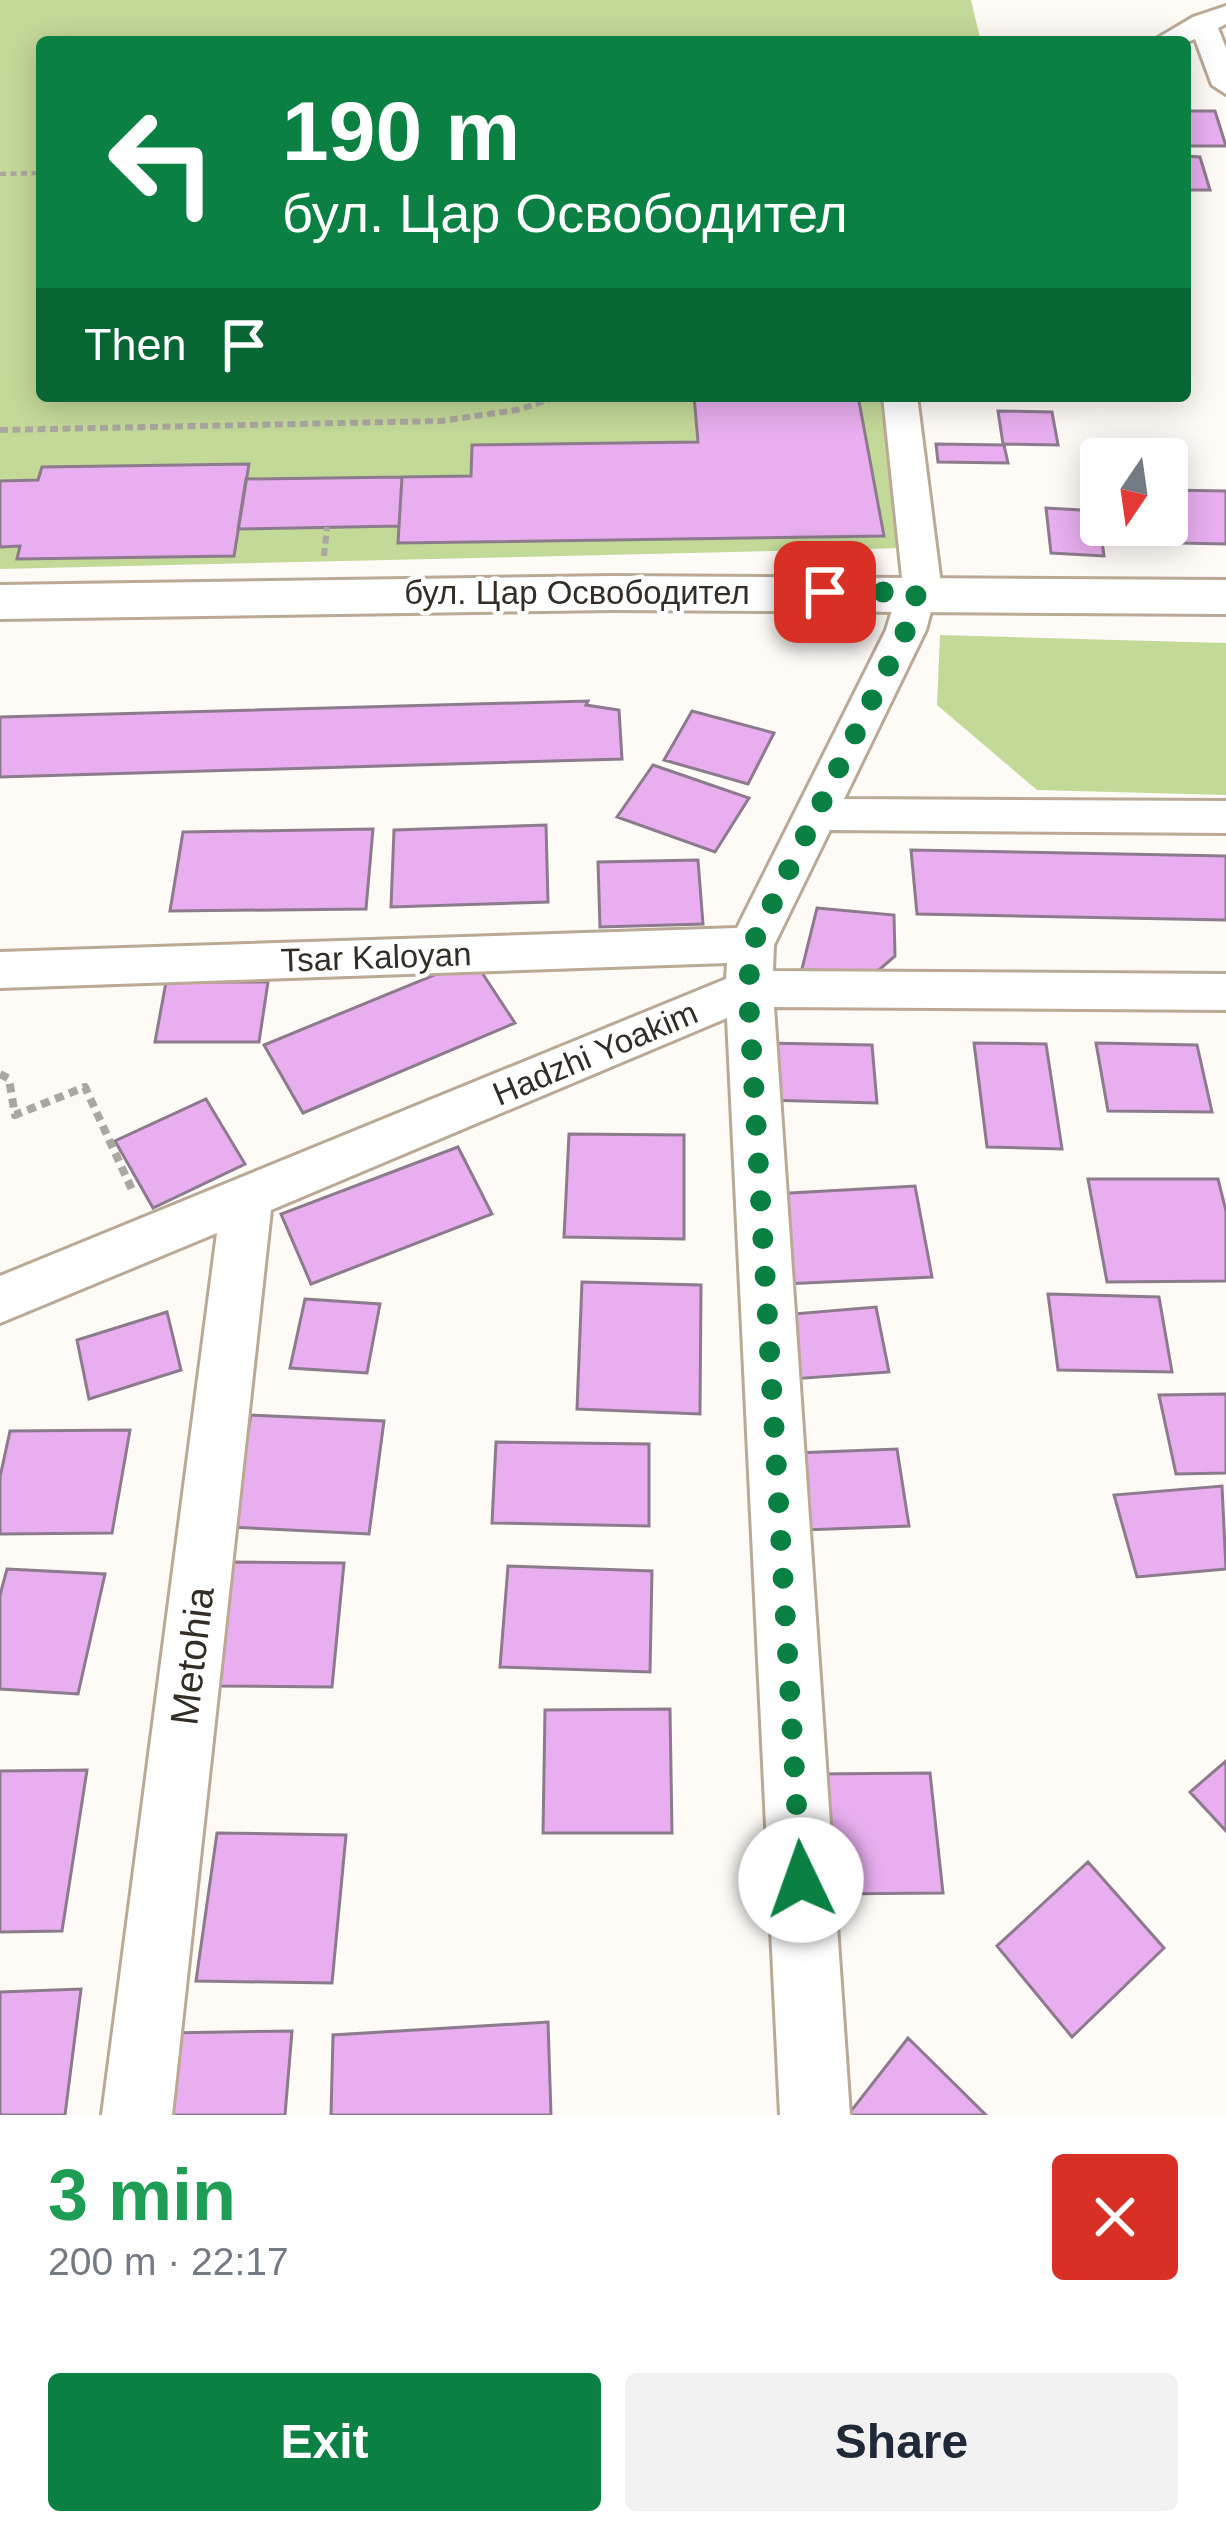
<!DOCTYPE html>
<html lang="en">
<head>
<meta charset="utf-8">
<style>
	:root { --surface:#fff; --page:#f2f2f3; --text:#1f2937; --muted:#747a83; --accent:#0b8043 }
	body { margin:0; font-family:Helvetica,sans-serif; background:var(--page); color:var(--text); height:100vh; display:flex; flex-direction:column; font-size:45px; white-space:nowrap }
	* { box-sizing:border-box; margin:0 }
	p { font-size:39px; color:var(--muted) }
	.icon { flex:none; width:66px; height:66px; fill:none; stroke:currentColor; stroke-width:2; stroke-linecap:round; stroke-linejoin:round }
	.map { position:relative; height:2115px; overflow:hidden }
	.sheet { display:flex; flex-direction:column; background:var(--surface); flex:1 }
	.sheet>* { flex:none }
	.top-card { position:absolute; left:36px; top:36px; width:1155px; height:366px; border-radius:12px; box-shadow:0 6px 30px #0003; background:#0b8043; color:#fff; overflow:hidden }
	.needle { width:78px; rotate:193deg }
	.tools { position:absolute; left:1080px; top:438px; display:grid; gap:24px }
	.tools a { display:grid; place-items:center; width:108px; height:108px; border-radius:12px; background:var(--surface); box-shadow:0 6px 30px #0003; font-size:60px }
	.pin { position:absolute; display:grid; place-items:center; width:102px; height:102px; color:#fff; margin:-51px; border-radius:24px; box-shadow:0 6px 18px #0006 }
	.me { position:absolute; width:132px; margin:-66px; rotate:357deg; stroke-linejoin:round; filter:drop-shadow(0 0 9px #0008) }
	.turn { display:flex; align-items:center; gap:42px; height:252px; padding:0 48px; font-size:54px }
	.turn .icon { width:156px; height:156px; stroke-width:2.5 }
	.turn b { display:block; font-size:84px; line-height:102px }
	.then { display:flex; align-items:center; height:114px; padding:0 48px; background:#0003; gap:24px; font-size:45px }
	.round { display:grid; place-items:center; flex:none; width:126px; height:126px; border-radius:12px; background:var(--page) }
	.summary { display:flex; align-items:center; justify-content:space-between; height:204px; padding:0 48px }
	h1 { font-size:72px; font-weight:800; line-height:90px; color:#1e9e55 }
	.action { display:flex; gap:24px; margin-top:auto; padding:24px 48px }
	.action a { flex:1; height:138px; border-radius:12px; background:var(--accent); color:#fff; font-size:48px; font-weight:800; line-height:138px; text-align:center }
	.action a+a { background:var(--page); color:var(--text) }
	.map>svg:first-child { display:block }
	.green { fill:#c3d998 }
	.building { fill:#e8aeef; stroke:#8c7b8d; stroke-width:3 }
	.lines { fill:none; stroke-linecap:round; stroke-linejoin:round }
	.minor-casing { stroke:#baa995; stroke-width:6 }
	.secondary-casing { stroke:#baa995; stroke-width:6 }
	.path-far2 { stroke:#aba6a0; stroke-width:4.5; stroke-dasharray:6 4.5; stroke-linecap:butt }
	.path-far1 { stroke:#aba6a0; stroke-width:6; stroke-dasharray:8 4.5; stroke-linecap:butt }
	.path { stroke:#aba6a0; stroke-width:8; stroke-dasharray:9 6; stroke-linecap:butt }
	.minor { fill:#fff; fill-rule:evenodd }
	.secondary { fill:#fff; fill-rule:evenodd }
	.route { stroke:#0b8043; stroke-width:21; stroke-dasharray:0 37.8 }
	.labels { text-anchor:middle; dominant-baseline:central; stroke-width:9; stroke-linejoin:round; paint-order:stroke }
	.street-label { font-size:33px; fill:#342d26; stroke:#fff }
	.near-street-label { font-size:39px; fill:#342d26; stroke:#fff }
</style>
</head>
<body>
<div class="map">
<svg width="1226" height="2115" viewBox="0 0 1226 2115">
	<rect width="100%" height="100%" fill="#fefaf6"/>
	<!-- green -->
	<path class="green" d="M0 0H971L981 42H42V396H888L905 548 0 569Z
		M940 635 1226 643V795L1037 790 937 705Z"/>
	<!-- building -->
	<path class="building" d="M1185 111H1215L1226 146H1185Z
		M1185 156 1200 157 1210 190H1185Z
		M694 396H858L884 536 398 543 402 477 471 476 472 445 698 442Z
		M998 411 1052 412 1058 445 1003 444Z
		M936 444 1004 445 1008 463 938 462Z
		M249 464 234 556 17 559 20 546 0 547V481L38 480 42 467Z
		M402 477 399 526 238 529 246 479Z
		M1169 490 1226 491V544L1182 543Z
		M1046 508 1098 511 1104 556 1051 553Z
		M588 701 586 705 619 710 622 759 0 777V717Z
		M692 711 774 733 748 784 664 760Z
		M653 765 749 798 715 852 617 817Z
		M546 825 548 902 391 907 394 830Z
		M373 829 366 909 170 911 183 832Z
		M911 850 1226 856V920L917 914Z
		M698 860 703 924 600 927 598 862Z
		M817 908 894 915 895 956 864 983 800 977Z
		M473 959 515 1023 303 1113 264 1045Z
		M166 982H268L259 1042H155Z
		M763 1043 872 1045 877 1103 764 1100Z
		M974 1043 1046 1044 1062 1149 987 1147Z
		M1096 1043 1197 1045 1212 1112 1108 1111Z
		M206 1099 245 1164 153 1208 115 1141Z
		M569 1134 684 1135V1239L564 1237Z
		M458 1147 492 1214 311 1284 281 1214Z
		M1088 1179H1218L1226 1211V1281L1107 1282Z
		M915 1186 932 1277 785 1284 773 1194Z
		M582 1282 701 1285 700 1414 577 1409Z
		M1048 1294 1159 1297 1172 1372 1058 1370Z
		M305 1299 380 1304 367 1373 290 1368Z
		M876 1307 889 1372 792 1379 781 1315Z
		M167 1312 181 1370 89 1399 77 1340Z
		M1226 1394V1473L1176 1474 1159 1395Z
		M251 1415 384 1421 369 1534 230 1527Z
		M130 1430 112 1533 0 1534V1477L10 1431Z
		M496 1442 649 1444V1526L492 1523Z
		M897 1449 909 1526 804 1530 795 1453Z
		M1222 1486 1226 1569 1137 1577 1114 1495Z
		M232 1562 344 1563 332 1687 215 1686Z
		M508 1566 652 1571 650 1672 500 1667Z
		M7 1569 105 1574 78 1694 0 1689V1595Z
		M670 1709 672 1833H543L545 1710Z
		M1226 1761V1831L1190 1792Z
		M87 1770 62 1931 0 1932V1771Z
		M930 1773 943 1893 823 1894 814 1774Z
		M217 1833 346 1835 332 1983 196 1981Z
		M1088 1862 1164 1948 1072 2037 997 1946Z
		M81 1989 65 2115H0V1992Z
		M548 2022 551 2115H331L333 2035Z
		M292 2031 285 2115H155L165 2033Z
		M908 2038 986 2115H848Z"/>
	<g class="lines">
		<!-- minor casing -->
		<g class="minor-casing">
			<path id="minor" d="M1226 6V24L1218 28 1226 48V94L1212 85 1195 39 1185 43 1151 42 1193 17Z
				M883 396H917L940 577 926 630 844 799 1226 801V833L830 830 774 945 773 971 1226 974V1010L774 1007 850 2115H780L727 1018 271 1210 172 2115H102L217 1233 0 1323V1276L726 979 727 963 0 988V952L737 928 886 630 902 577Z"/>
		</g>
		<!-- secondary casing -->
		<g class="secondary-casing">
			<path id="secondary" d="M613 576 1226 580V614L613 610 0 619V585Z"/>
		</g>
		<!-- path-far2 -->
		<path class="path-far2" d="M0 174 42 173"/>
		<!-- path-far1 -->
		<path class="path-far1" d="M0 430 441 421 517 410 560 396
			M324 556 327 527"/>
		<!-- path -->
		<path class="path" d="M0 1074 9 1079 15 1115 85 1087 133 1192"/>
		<!-- minor -->
		<use href="#minor" class="minor"/>
		<!-- secondary -->
		<use href="#secondary" class="secondary"/>
	</g>
	<g class="lines">
		<!-- route -->
		<path class="route" d="M801 1880 748 989 752 945 906 630 917 592H825"/>
	</g>
	<g class="labels">
		<!-- street labels -->
		<g class="street-label">
			<text x="577" y="592">бул. Цар Освободител</text>
			<text transform="translate(376 957) rotate(-2)">Tsar Kaloyan</text>
			<text transform="translate(595 1053) rotate(-23)">Hadzhi Yoakim</text>
		</g>
		<!-- near-street labels -->
		<g class="near-street-label">
			<text transform="translate(192 1656) rotate(-83)">Metohia</text>
		</g>
	</g>
</svg>
<div class="tools">
<a><svg class="needle" viewBox="-14 -14 28 28"><path d="M0-13l5 13h-10z" fill="#e53935"/><path d="M0 13l5-13h-10z" fill="#747a83"/></svg></a>
</div>
<div class="pin" style="left:825px;top:592px;background:#d93025"><svg class="icon" aria-label="arrive" viewBox="0 0 24 24"><path d="M6 21V4h12l-3 4 3 4H6"/></svg></div>
<svg class="me" style="left:801px;top:1880px" viewBox="-20 -20 40 40"><circle r="19" fill="#fff"/><path d="M0-13L10 11 0 6-10 11z" fill="#0b8043"/></svg>
<div class="top-card">
<div class="turn"><svg class="icon" aria-label="left" viewBox="0 0 24 24"><path d="M17 20v-9H6M10 6l-5 5 5 5"/></svg><div><b>190 m</b>бул. Цар Освободител</div></div>
<div class="then">Then<svg class="icon" aria-label="arrive" viewBox="0 0 24 24"><path d="M6 21V4h12l-3 4 3 4H6"/></svg></div>
</div>
</div>
<section class="sheet">
<div class="summary"><div><h1>3 min</h1><p>200 m · 22:17</p></div><a class="round" style="background:#d93025;color:#fff"><svg class="icon" aria-label="close" viewBox="0 0 24 24"><path d="M6 6l12 12M18 6L6 18"/></svg></a></div>
<div class="action"><a>Exit</a><a>Share</a></div>
</section>
</body>
</html>
